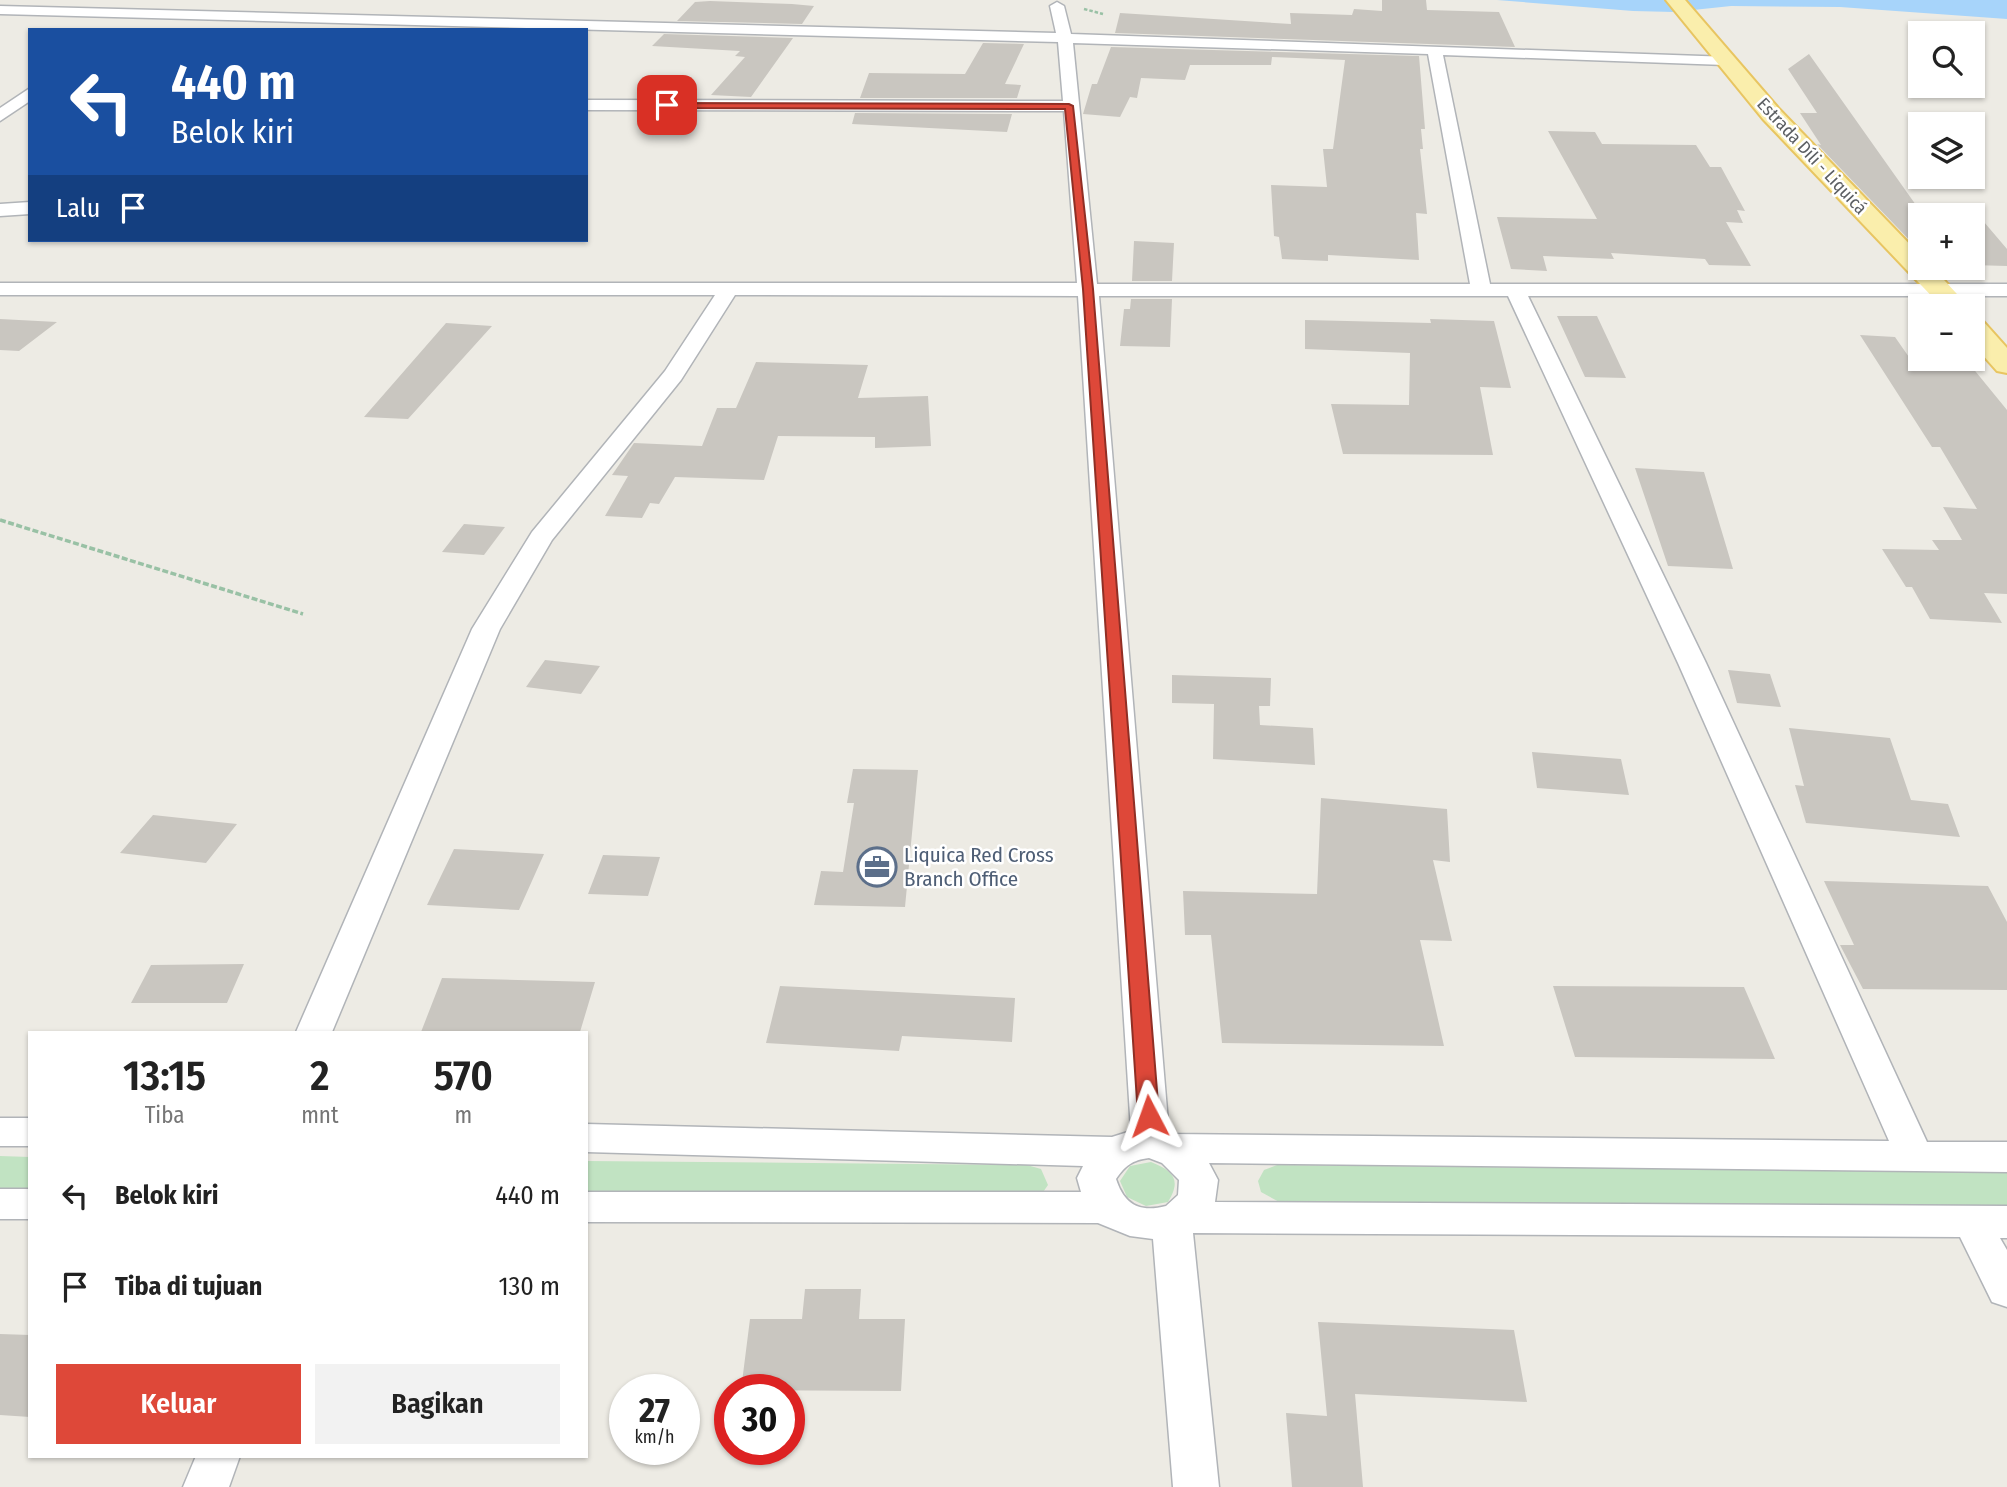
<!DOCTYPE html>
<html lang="id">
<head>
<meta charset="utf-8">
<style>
	:root { --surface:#fff; --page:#f2f2f2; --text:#222; --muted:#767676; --accent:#de4839 }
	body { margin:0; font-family:"Fira Sans Condensed",sans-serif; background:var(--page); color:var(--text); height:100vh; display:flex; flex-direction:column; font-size:26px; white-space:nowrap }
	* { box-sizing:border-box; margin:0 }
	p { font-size:23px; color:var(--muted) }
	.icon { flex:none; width:38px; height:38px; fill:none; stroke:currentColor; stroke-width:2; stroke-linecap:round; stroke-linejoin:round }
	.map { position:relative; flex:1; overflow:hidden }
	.drawer { position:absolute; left:28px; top:1031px; width:560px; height:427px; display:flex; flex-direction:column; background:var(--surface); border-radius:0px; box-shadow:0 2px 5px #0004 }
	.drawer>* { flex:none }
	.banner { position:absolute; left:28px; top:28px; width:560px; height:214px; border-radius:0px; box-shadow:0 2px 5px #0004; background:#1a4fa0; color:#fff; overflow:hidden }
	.controls { position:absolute; left:1908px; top:21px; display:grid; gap:14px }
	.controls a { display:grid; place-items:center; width:77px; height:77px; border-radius:0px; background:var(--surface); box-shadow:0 2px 5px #0004; font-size:35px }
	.speed { position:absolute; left:609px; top:1374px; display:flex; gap:14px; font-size:35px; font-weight:700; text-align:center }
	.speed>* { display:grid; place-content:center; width:91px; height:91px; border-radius:50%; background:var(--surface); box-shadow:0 2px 5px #0004; line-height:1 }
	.speed small { font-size:18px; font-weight:400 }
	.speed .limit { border:10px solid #d22; background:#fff; color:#111 }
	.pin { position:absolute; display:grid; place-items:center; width:60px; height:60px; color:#fff; margin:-30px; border-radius:14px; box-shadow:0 4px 10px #0006 }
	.me { position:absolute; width:77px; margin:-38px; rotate:356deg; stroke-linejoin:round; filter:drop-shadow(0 0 5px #0008) }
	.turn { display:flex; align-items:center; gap:24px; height:147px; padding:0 28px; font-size:32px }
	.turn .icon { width:91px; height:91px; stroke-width:2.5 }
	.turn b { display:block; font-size:49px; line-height:60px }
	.then { display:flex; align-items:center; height:66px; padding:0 28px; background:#0003; gap:14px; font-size:26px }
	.eta { display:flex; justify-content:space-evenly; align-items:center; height:119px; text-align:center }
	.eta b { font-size:42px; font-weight:600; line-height:49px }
	.action { display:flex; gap:14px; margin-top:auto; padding:14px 28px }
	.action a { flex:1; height:80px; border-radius:0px; background:var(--accent); color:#fff; font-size:28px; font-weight:600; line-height:80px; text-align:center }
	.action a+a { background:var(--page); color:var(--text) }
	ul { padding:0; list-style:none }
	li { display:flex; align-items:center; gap:21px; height:91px; padding:0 28px }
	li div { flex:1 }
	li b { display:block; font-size:26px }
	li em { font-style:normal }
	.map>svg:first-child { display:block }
	.green { fill:#c1e3c2 }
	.water { fill:#a7d4fa }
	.building { fill:#c9c6c0 }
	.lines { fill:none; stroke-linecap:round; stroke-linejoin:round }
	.street-casing { stroke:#b1b4b8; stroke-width:3 }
	.primary-casing { stroke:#e8c561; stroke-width:4 }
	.path-far1 { stroke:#99c1a5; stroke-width:2.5; stroke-dasharray:3.5 2; stroke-linecap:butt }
	.path { stroke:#99c1a5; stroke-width:3.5; stroke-dasharray:6 2.5; stroke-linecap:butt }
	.street { fill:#fff; fill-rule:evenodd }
	.primary { fill:#faeeac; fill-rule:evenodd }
	.route { fill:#de4839; stroke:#902f25; stroke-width:2 }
	.labels { text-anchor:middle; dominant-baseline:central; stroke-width:5; stroke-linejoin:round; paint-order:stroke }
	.far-street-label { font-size:18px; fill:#5c5f63; stroke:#fff }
	.service-label { font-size:21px; fill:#4e5e75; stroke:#fff; text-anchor:start }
</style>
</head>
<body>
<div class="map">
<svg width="2007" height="1487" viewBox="0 0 2007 1487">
	<rect width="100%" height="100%" fill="#edebe4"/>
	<!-- green -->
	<path class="green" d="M0 1156 30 1157V1202L0 1201Z
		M586 1161 1027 1165 1041 1169 1048 1185 1041 1195 586 1203Z
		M1151 1162C1173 1171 1182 1179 1168 1202L1146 1206 1127 1197 1120 1181 1130 1166Z
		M1277 1165 2007 1172V1208L1281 1203 1261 1192 1258 1181 1264 1170Z"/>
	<!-- water -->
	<path class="water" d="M1497 0H2007V19L1840 7 1731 6 1674 12 1633 11Z"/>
	<!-- building -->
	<path class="building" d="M1382 0H1426L1427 10 1499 12 1515 47 1115 33 1120 13 1291 24 1290 13 1352 15 1354 9 1382 11Z
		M710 1 792 4 814 6 802 24 677 21 695 2Z
		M664 34 793 38 751 97 711 95 745 57 735 56 740 51 652 46Z
		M983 43 1024 44 1005 84 1021 85 1017 98H860L869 73 965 74Z
		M1111 47 1419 56 1425 129H1421L1423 149H1420L1427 214 1416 213 1419 260 1328 255V261L1282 259 1279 237 1274 236 1271 185 1327 187 1323 149H1333L1345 60 1272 57 1271 65H1190L1185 80 1141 78 1137 98 1130 97 1120 117 1083 114 1092 84H1097Z
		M1809 54 1923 215H1920V251L1817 144 1821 145 1800 113H1817L1788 69Z
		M855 113 1012 114 1007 132 852 124Z
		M1548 131 1595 132 1602 144 1696 145 1710 167H1721L1745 211 1737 210 1743 223 1726 222 1751 266 1709 265 1705 259 1611 253 1614 259 1543 256 1547 271 1511 269 1497 217 1597 219Z
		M1984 222 2007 249V266L1972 265V229Z
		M1134 241 1174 243 1172 281H1132Z
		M1131 299H1172L1170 347 1120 346 1124 309H1130Z
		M1557 316H1597L1626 378 1585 377Z
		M0 319 57 322 19 351 0 350Z
		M1430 319 1494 321 1511 388 1480 387 1493 455 1343 454 1331 404 1409 405 1410 353 1305 349V320L1431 323Z
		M446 323 492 326 408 419 364 417Z
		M1860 335 1895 337 1911 360 1967 361 2007 410V594L1984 593 2002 623 1930 619 1912 587H1906L1882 549 1939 550 1932 540H1962L1943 507 1977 509 1940 447H1932Z
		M756 362 868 365 858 398 928 396 931 446 875 448V437L778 436 764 480 675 477 659 504 650 503 642 518 605 516 628 476 612 475 634 443 702 446 717 408H736Z
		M1635 468 1704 472 1733 569 1668 566Z
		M464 524 505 527 484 555 442 552Z
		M545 660 600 666 581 694 526 687Z
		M1728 670 1770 674 1781 707 1737 703Z
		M1172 675 1271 678 1270 706H1259L1260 725 1313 728 1315 765 1213 759 1214 704 1172 703Z
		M1789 728 1890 738 1911 800 1948 804 1960 837 1806 823 1795 785 1804 786Z
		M1532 752 1621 759 1629 795 1537 788Z
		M853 769 918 770 905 907 814 905 821 871 843 872 854 803H847Z
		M1321 798 1447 809 1450 862 1433 860 1452 941 1420 940 1444 1046 1222 1043 1211 935H1185L1183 891 1317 894Z
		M153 815 237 824 206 863 120 853Z
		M454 849 544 854 519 910 427 905Z
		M603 855 660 857 648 896 588 894Z
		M1824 881 1988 886 2007 922V990L1863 989 1840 945H1854Z
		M244 964 227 1003H131L151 965Z
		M442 978 595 982 580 1032H421Z
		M780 986 1015 998 1012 1042 902 1036 899 1051 766 1043Z
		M1553 986 1744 987 1775 1059 1575 1057Z
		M805 1289H861L859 1319H905L901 1391 741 1390 750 1319H802Z
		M1318 1322 1514 1330 1527 1402 1355 1394 1363 1487H1292L1286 1413 1327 1416Z
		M0 1334 30 1335V1417L0 1415Z"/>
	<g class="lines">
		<!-- street casing -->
		<g class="street-casing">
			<path id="street" d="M1057 2 1064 6 1071 34 1730 57V63L1725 65 1443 55 1490 284H2007V296H1528L1706 663 1927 1142H2007V1172L1209 1163 1218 1180 1215 1202 2007 1206V1238H2000L2007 1250V1307L1992 1302 1960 1237 1193 1233 1219 1487H1173L1153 1239 1130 1236 1098 1223 586 1222V1192H1081L1077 1178 1083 1166 586 1152V1124L1112 1137 1131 1131 1078 296 735 295 681 380 552 540 500 629 332 1032H296L472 629 532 532 665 371 715 295H0V283H1077L1064 111 586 110V100L1063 101 1058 42 0 14V6L1056 33 1050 6ZM1073 43 1428 54 1470 284H1097ZM1099 296H1508L1678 663 1889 1141 1169 1134ZM1149 1158 1162 1163 1179 1180 1178 1195 1166 1206C1139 1213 1124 1204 1116 1179 1125 1166 1132 1160 1149 1158Z
				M30 88V101L0 121V108Z
				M30 202V214L0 216V204Z
				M0 1118H30V1146H0Z
				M0 1189H30V1219H0Z
				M196 1456H240L229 1487H183Z"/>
		</g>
		<!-- primary casing -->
		<g class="primary-casing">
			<path id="primary" d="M1666 0H1685L1779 109 1920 255V268H1933L1968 306H1941L1763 119Z
				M1972 318 1982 320 2007 348V373L1997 371 1972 343Z"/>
		</g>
		<!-- path-far1 -->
		<path class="path-far1" d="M1084 9 1103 14"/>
		<!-- path -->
		<path class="path" d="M0 520 303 614"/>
		<!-- street -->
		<use href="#street" class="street"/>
		<!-- primary -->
		<use href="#primary" class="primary"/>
	</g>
	<!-- route -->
	<path class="route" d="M664 103 1069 104 1073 106 1093 289 1159 1116 1156 1121H1141L1138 1116 1083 289 1065 109 667 108Z"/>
	<!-- icons -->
	<defs>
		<g id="office-ring" transform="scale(2.0125)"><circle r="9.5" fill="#fff" stroke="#5c6f8a" stroke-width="1.5"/><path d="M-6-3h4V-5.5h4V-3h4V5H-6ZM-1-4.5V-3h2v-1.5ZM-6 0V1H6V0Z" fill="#5c6f8a"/></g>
	</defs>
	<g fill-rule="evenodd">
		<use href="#office-ring" x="877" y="867"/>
	</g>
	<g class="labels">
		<!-- far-street labels -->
		<g class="far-street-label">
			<text transform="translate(1812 156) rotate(47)">Estrada Díli - Liquicá</text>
		</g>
		<!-- service labels -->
		<g class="service-label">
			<text x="904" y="855">Liquica Red Cross<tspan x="904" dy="24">Branch Office</tspan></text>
		</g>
	</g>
</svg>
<div class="controls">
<a><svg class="icon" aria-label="search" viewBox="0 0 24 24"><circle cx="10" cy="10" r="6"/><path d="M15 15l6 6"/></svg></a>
<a><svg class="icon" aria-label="layers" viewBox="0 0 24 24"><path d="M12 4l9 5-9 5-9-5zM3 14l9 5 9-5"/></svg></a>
<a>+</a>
<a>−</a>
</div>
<div class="speed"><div>27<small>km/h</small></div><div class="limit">30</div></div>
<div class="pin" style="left:667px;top:105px;background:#d93025"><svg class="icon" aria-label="arrive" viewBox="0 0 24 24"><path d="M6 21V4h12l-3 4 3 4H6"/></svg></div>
<svg class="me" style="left:1149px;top:1116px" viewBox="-20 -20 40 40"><path d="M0-17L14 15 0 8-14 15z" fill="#de4839" stroke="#fff" stroke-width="4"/></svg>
<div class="banner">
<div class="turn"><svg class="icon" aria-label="left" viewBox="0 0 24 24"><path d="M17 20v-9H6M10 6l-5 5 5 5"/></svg><div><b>440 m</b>Belok kiri</div></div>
<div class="then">Lalu<svg class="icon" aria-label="arrive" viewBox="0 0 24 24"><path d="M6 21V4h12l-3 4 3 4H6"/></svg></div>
</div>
<section class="drawer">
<div class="eta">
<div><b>13:15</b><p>Tiba</p></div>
<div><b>2</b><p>mnt</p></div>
<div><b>570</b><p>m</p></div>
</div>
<ul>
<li><svg class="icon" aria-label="left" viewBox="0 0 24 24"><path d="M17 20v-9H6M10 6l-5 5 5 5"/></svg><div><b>Belok kiri</b></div><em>440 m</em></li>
<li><svg class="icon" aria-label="arrive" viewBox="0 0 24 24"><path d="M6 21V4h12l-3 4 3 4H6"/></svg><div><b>Tiba di tujuan</b></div><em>130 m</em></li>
</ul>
<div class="action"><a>Keluar</a><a>Bagikan</a></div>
</section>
</div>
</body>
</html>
